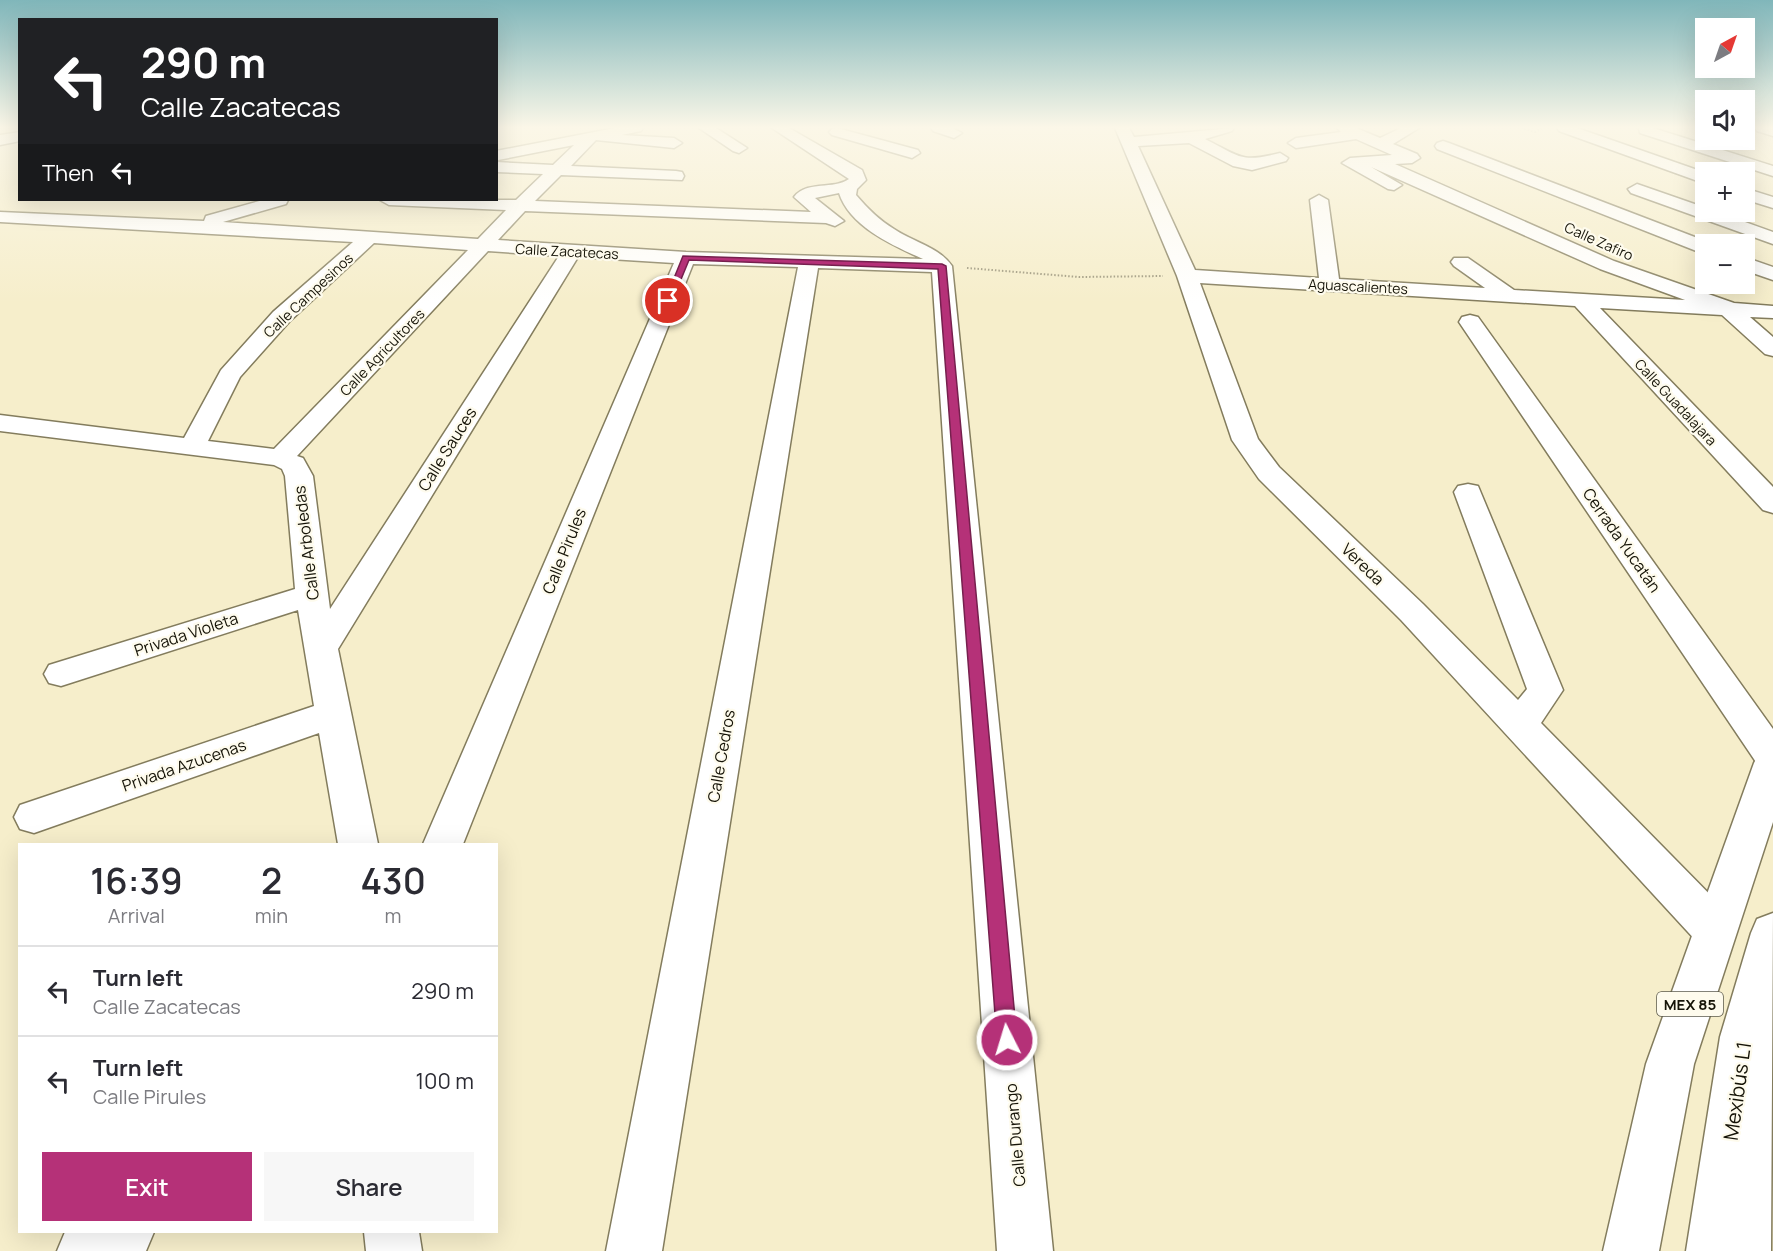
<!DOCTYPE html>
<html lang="en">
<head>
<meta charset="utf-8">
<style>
	:root { --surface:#fff; --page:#f7f7f7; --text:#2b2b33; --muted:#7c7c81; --line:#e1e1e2; --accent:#b53178 }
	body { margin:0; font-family:Manrope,sans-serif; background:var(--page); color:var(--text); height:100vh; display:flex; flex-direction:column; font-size:22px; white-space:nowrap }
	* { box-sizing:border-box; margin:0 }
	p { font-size:20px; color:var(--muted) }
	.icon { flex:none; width:33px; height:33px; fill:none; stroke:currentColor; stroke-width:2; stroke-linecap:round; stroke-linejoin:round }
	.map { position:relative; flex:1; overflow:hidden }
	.details { position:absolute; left:18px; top:843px; width:480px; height:390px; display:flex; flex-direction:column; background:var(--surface); border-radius:0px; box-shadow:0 6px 24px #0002 }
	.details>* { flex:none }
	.hud { position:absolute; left:18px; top:18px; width:480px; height:183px; border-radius:0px; box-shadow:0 6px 24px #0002; background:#202124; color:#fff; overflow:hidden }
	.needle { width:39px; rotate:40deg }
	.tools { position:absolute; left:1695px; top:18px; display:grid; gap:12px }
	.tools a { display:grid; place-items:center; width:60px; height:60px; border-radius:0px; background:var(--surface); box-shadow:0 6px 24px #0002; font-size:30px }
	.pin { position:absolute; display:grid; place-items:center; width:51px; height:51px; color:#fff; margin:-26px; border:3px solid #fff; border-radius:50%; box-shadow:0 2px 6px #0007 }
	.me { position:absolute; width:66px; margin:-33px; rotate:355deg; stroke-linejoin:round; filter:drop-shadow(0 0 4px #0008) }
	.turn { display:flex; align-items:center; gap:21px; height:126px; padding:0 24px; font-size:27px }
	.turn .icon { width:78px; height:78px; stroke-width:2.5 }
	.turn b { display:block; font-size:42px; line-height:51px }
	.then { display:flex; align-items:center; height:57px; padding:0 24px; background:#0003; gap:12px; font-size:22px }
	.eta { display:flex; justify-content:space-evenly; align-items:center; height:102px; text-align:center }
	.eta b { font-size:36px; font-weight:600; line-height:42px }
	.cta { display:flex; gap:12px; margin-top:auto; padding:12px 24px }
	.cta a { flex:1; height:69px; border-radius:0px; background:var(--accent); color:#fff; font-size:24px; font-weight:600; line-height:69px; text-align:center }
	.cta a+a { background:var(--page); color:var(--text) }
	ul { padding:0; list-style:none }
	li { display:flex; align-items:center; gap:18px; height:90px; padding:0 24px; border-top:2px solid var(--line) }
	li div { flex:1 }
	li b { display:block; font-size:22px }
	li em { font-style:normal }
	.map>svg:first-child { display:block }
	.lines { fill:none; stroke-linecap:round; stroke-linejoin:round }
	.minor-casing { stroke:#837c5d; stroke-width:3 }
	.major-casing { stroke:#837c5d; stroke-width:3 }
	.path { stroke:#9c967c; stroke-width:2; stroke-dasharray:1.5 2; stroke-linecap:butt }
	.minor { fill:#fff; fill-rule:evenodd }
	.major { fill:#fff; fill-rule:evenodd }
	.route { fill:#b53178; stroke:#76204e; stroke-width:1.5 }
	.labels { text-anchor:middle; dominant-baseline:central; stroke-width:4.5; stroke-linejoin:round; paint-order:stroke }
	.far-street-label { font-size:14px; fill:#151307; stroke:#fefbed }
	.shield { fill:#fefbed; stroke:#5b594c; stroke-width:1.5 }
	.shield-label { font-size:15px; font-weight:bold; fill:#151307 }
	.street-label { font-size:16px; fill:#151307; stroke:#fefbed }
	.near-street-label { font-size:20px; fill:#151307; stroke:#fefbed }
</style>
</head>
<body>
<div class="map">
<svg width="1773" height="1251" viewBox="0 0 1773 1251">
	<rect width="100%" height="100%" fill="#f6eecb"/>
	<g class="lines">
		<!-- minor casing -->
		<g class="minor-casing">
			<path id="minor" d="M615 128H643L641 131 622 135 674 138 682 143 674 148 596 140 571 166 676 171 682 172 684 176 682 180 561 175 535 201 811 212 794 197C807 180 834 190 849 179L772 128H789L862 170 866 180 857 189 856 195C867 208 879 220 894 229 913 242 939 247 952 266L1053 1251H997L932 272 818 268 662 1251H606L798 267 693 264 463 844H423L674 263 578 257 338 649 378 844H338L319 733 34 833 20 829 14 817 20 805 314 706 298 610 61 686 49 683 44 674 49 665 295 589 285 476 282 469 274 465 0 431V415L184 438 221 370 273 312 353 242 0 222V212L204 221 206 216 263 200H288L286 204 223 222 478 239 506 210 389 205 380 200H516L543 174 496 172V162L553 165 574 145 498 160 496 151ZM839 193C850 227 894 246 923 259L686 252 498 240 525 211 826 223 835 226 844 221 815 198ZM374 243 468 250 274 449 208 441 240 377 289 322ZM488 251 559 256 330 609 313 476 303 458 297 456Z
				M699 128H716L747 148 739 153 733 151Z
				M837 128 918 150 920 153 912 158 832 135 829 132 832 129Z
				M931 128H952L962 133 954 138 933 131Z
				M1115 128H1129L1134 137 1234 128 1232 131 1205 139C1241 157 1240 163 1280 153L1288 158 1286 161 1252 170 1233 166 1189 143 1138 146 1195 270 1319 278 1310 200 1319 195 1328 200 1339 279 1485 288 1454 266 1451 262 1454 258H1468L1514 290 1685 300 1600 269 1371 167 1402 185 1394 190 1388 189 1342 163 1350 158 1392 155 1356 139 1296 148 1288 143 1296 138 1341 132 1337 128H1356L1380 138 1401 128H1419L1393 144 1417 154 1420 158 1412 163 1395 164 1614 261 1734 303 1773 306V318L1750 317 1773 337V356L1765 354 1722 315 1600 308 1773 487V513L1763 510 1575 306 1200 283 1258 439 1279 467 1423 604 1518 700 1527 689 1454 492 1458 486 1468 484 1478 486 1563 690 1541 723 1731 916 1737 930 1731 944 1715 950 1699 944 1401 620 1259 479 1232 440 1177 276Z
				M1557 128H1577L1706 173V184L1559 131Z
				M1639 128H1653L1773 166V176L1640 133Z
				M1755 128H1773V136L1757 131Z
				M20 132V141L0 145V135Z
				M1443 141 1449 143 1713 244H1706V254L1699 252 1437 149 1435 146 1437 143Z
				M1637 184 1706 208V212H1717L1773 232V244L1631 193 1628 189Z
				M1744 188 1773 197V208L1744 199Z
				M1744 257 1773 267V280L1744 270Z
				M1470 315 1478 317 1773 729V773L1760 768 1459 322 1462 317Z
				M1773 913 1771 1251H1686L1720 1037 1751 933 1757 919Z
				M65 1232H154L146 1251H57Z
				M364 1232H419L422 1251H366Z"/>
		</g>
		<!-- major casing -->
		<g class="major-casing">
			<path id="major" d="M1773 748V822L1694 1064 1659 1251H1603L1646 1064 1754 763 1760 752Z"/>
		</g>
		<!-- path -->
		<path class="path" d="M1521 128 1535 132 1543 128
			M967 268 1079 277 1163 276"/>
		<!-- minor -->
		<use href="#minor" class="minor"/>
		<!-- major -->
		<use href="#major" class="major"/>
	</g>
	<!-- sky -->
	<linearGradient id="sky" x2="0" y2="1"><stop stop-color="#80b6ba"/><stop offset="0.42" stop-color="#fbf7e8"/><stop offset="1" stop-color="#fbf7e8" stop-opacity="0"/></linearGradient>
	<rect width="1773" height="303" fill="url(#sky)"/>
	<!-- route -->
	<path class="route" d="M683 256 942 264 946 266 1017 1040 1014 1047 1007 1050 1000 1047 997 1040 938 269 689 260 672 301 664 303Z"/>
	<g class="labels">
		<!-- far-street labels -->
		<g class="far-street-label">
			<text transform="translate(1599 241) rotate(24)">Calle Zafiro</text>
			<text transform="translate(567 251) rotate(3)">Calle Zacatecas</text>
			<text transform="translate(1358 286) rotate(3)">Aguascalientes</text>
			<text transform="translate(308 295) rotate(-43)">Calle Campesinos</text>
			<text transform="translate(382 352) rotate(-46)">Calle Agricultores</text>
			<text transform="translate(1676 402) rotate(47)">Calle Guadalajara</text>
		</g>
		<!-- shield labels -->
		<rect class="shield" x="1657" y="992" width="66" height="24" rx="4.5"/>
		<g class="shield-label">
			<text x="1690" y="1004">MEX 85</text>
		</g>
		<!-- street labels -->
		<g class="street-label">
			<text transform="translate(447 449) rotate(-58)">Calle Sauces</text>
			<text transform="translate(1622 540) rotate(55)">Cerrada Yucatán</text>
			<text transform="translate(306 543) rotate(-97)">Calle Arboledas</text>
			<text transform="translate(564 551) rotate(-68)">Calle Pirules</text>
			<text transform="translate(1363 564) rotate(44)">Vereda</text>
			<text transform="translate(186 634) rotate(-18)">Privada Violeta</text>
			<text transform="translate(721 756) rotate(-80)">Calle Cedros</text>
			<text transform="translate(184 765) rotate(-19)">Privada Azucenas</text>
			<text transform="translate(1015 1135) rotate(-95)">Calle Durango</text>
		</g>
		<!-- near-street labels -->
		<g class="near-street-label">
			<text transform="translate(1737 1091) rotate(-82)">Mexibús L1</text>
		</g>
	</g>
</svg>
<div class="tools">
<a><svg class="needle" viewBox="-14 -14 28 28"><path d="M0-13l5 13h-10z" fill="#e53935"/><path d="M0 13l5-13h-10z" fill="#7c7c81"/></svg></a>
<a><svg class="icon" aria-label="sound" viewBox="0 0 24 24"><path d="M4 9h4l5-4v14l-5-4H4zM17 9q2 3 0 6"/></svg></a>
<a>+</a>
<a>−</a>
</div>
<div class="pin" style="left:668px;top:301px;background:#d93025"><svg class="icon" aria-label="arrive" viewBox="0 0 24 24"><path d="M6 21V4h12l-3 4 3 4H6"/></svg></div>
<svg class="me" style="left:1007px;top:1040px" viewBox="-20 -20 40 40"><circle r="17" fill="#b53178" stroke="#fff" stroke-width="3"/><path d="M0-11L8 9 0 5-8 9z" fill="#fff"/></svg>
<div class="hud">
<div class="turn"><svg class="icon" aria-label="left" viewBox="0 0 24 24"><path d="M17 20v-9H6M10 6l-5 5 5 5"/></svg><div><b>290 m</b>Calle Zacatecas</div></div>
<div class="then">Then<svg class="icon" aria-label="left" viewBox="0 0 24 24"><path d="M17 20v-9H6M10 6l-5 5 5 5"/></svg></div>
</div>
<section class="details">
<div class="eta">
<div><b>16:39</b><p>Arrival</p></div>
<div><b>2</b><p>min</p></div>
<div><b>430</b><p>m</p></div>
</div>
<ul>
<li><svg class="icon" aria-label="left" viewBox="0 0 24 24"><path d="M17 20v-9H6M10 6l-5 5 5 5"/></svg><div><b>Turn left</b><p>Calle Zacatecas</p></div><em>290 m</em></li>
<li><svg class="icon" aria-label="left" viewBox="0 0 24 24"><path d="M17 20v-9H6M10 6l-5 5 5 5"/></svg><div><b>Turn left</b><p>Calle Pirules</p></div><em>100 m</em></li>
</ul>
<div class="cta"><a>Exit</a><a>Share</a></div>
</section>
</div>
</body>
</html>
